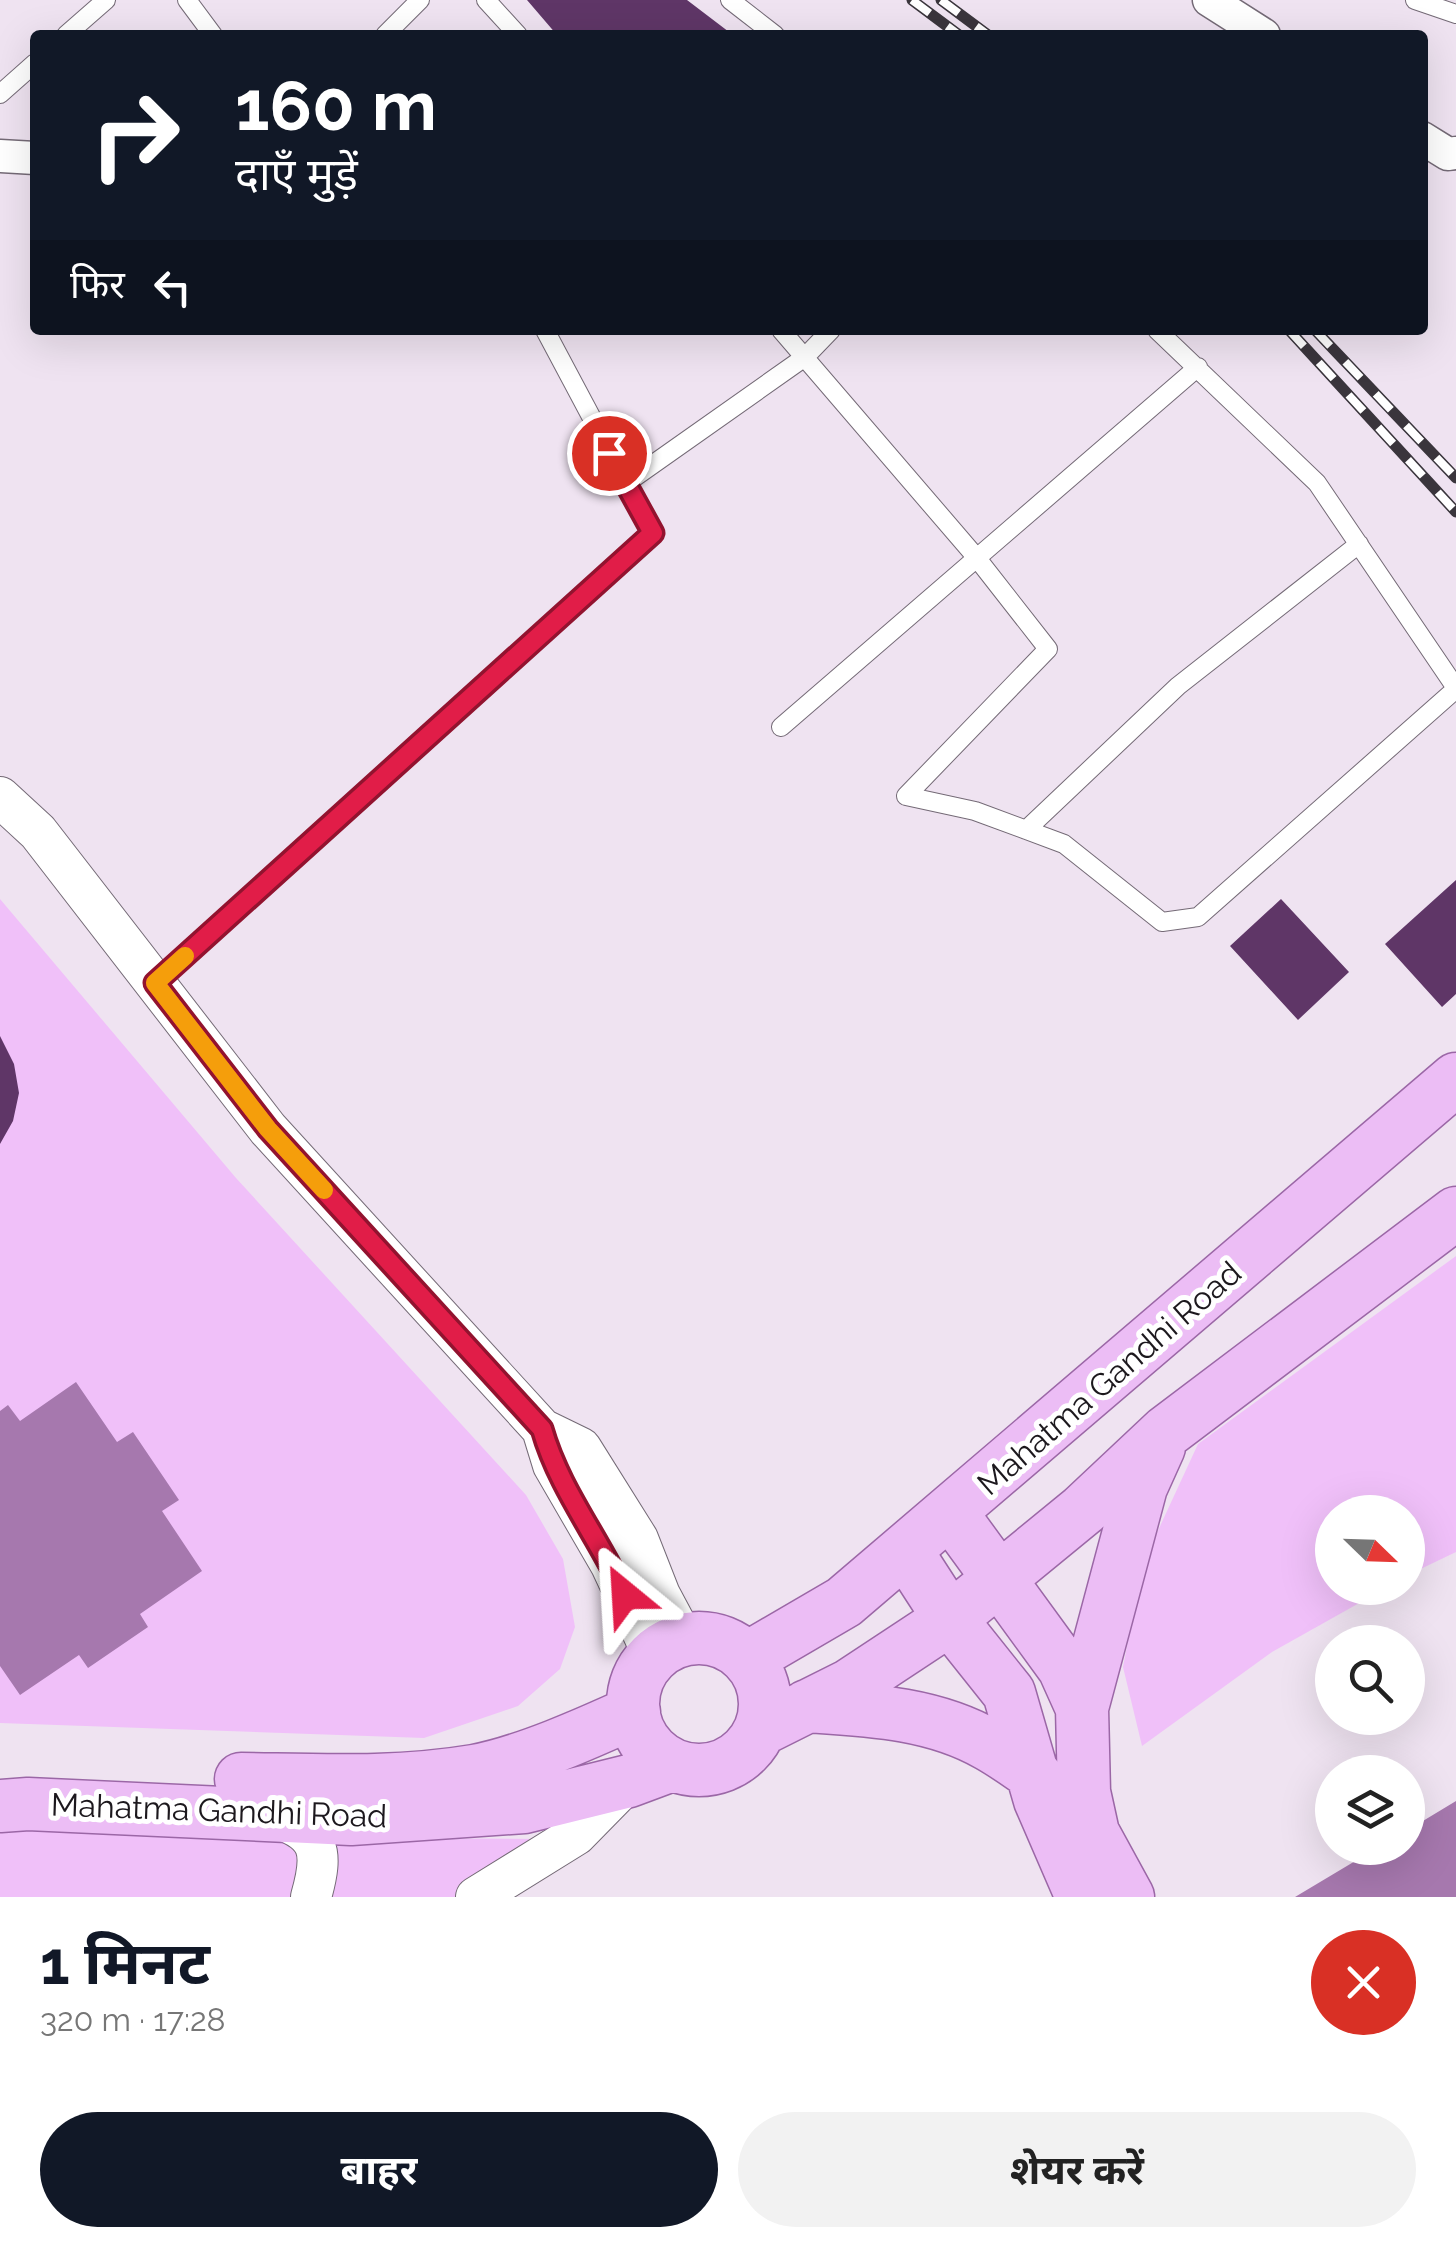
<!DOCTYPE html>
<html lang="hi">
<head>
<meta charset="utf-8">
<style>
	:root { --surface:#fff; --page:#f2f2f2; --text:#222; --muted:#767676; --accent:#111827 }
	body { margin:0; font-family:Raleway,"Noto Sans Devanagari",sans-serif; background:var(--page); color:var(--text); height:100vh; display:flex; flex-direction:column; font-size:38px; white-space:nowrap }
	* { box-sizing:border-box; margin:0 }
	p { font-size:32px; color:var(--muted) }
	.icon { flex:none; width:55px; height:55px; fill:none; stroke:currentColor; stroke-width:2; stroke-linecap:round; stroke-linejoin:round }
	.map { position:relative; height:1897px; overflow:hidden }
	.drawer { display:flex; flex-direction:column; background:var(--surface); flex:1 }
	.drawer>* { flex:none }
	.guide { position:absolute; left:30px; top:30px; width:1398px; height:305px; border-radius:10px; box-shadow:0 10px 40px #0002; background:#111827; color:#fff; overflow:hidden }
	.needle { width:65px; rotate:113deg }
	.buttons { position:absolute; left:1315px; top:1495px; display:grid; gap:20px }
	.buttons a { display:grid; place-items:center; width:110px; height:110px; border-radius:50%; background:var(--surface); box-shadow:0 10px 40px #0002; font-size:50px }
	.pin { position:absolute; display:grid; place-items:center; width:85px; height:85px; color:#fff; margin:-42px; border:5px solid #fff; border-radius:50%; box-shadow:0 2px 10px #0007 }
	.me { position:absolute; width:110px; margin:-55px; rotate:333deg; stroke-linejoin:round; filter:drop-shadow(0 0 8px #0008) }
	.turn { display:flex; align-items:center; gap:35px; height:210px; padding:0 40px; font-size:45px }
	.turn .icon { width:130px; height:130px; stroke-width:2.5 }
	.turn b { display:block; font-size:70px; line-height:85px }
	.then { display:flex; align-items:center; height:95px; padding:0 40px; background:#0003; gap:20px; font-size:38px }
	.round { display:grid; place-items:center; flex:none; width:105px; height:105px; border-radius:52px; background:var(--page) }
	.overview { display:flex; align-items:center; justify-content:space-between; height:170px; padding:0 40px }
	h1 { font-size:60px; font-weight:700; line-height:75px; color:var(--accent) }
	.primary-button { display:flex; gap:20px; margin-top:auto; padding:20px 40px }
	.primary-button a { flex:1; height:115px; border-radius:60px; background:var(--accent); color:#fff; font-size:40px; font-weight:700; line-height:115px; text-align:center }
	.primary-button a+a { background:var(--page); color:var(--text) }
	.map>svg:first-child { display:block }
	.green { fill:#f0c0f9 }
	.water { fill:#a678ae }
	.building { fill:#5f3667 }
	.lines { fill:none; stroke-linecap:round; stroke-linejoin:round }
	.service-casing { stroke:#746a76; stroke-width:20 }
	.minor-casing { stroke:#746a76; stroke-width:35 }
	.tertiary-casing { stroke:#746a76; stroke-width:42 }
	.primary-casing { stroke:#9b67a6; stroke-width:55 }
	.service { stroke:#fff; stroke-width:18 }
	.minor { stroke:#fff; stroke-width:32 }
	.tertiary { stroke:#fff; stroke-width:40 }
	.primary { stroke:#ecbdf5; stroke-width:52 }
	.rail-casing { stroke:#3a353c; stroke-width:11 }
	.rail { stroke:#fff; stroke-width:8; stroke-dasharray:22; stroke-linecap:butt }
	.route-casing { stroke:#92132f; stroke-width:25 }
	.route { stroke:#e11d48; stroke-width:18 }
	.slow { stroke:#f59e0b; stroke-width:18 }
	.labels { text-anchor:middle; dominant-baseline:central; stroke-width:10; stroke-linejoin:round; paint-order:stroke }
	.street-label { font-size:32px; fill:#1c181d; stroke:#fff }
</style>
</head>
<body>
<div class="map">
<svg width="1456" height="1897" viewBox="0 0 1456 1897">
	<rect width="100%" height="100%" fill="#efe3f1"/>
	<!-- green -->
	<path class="green" d="M0 899 236 1178 526 1495 563 1559 575 1627 560 1669 518 1706 424 1738 0 1723Z
		M1456 1256V1552L1408 1575V1512H1332V1588H1386L1272 1652 1142 1746 1123 1667 1143 1563 1198 1444Z
		M0 1825 339 1838 544 1839 511 1897H0Z"/>
	<!-- water -->
	<path class="water" d="M76 1382 117 1442 133 1432 179 1500 162 1511 202 1571 140 1614 148 1627 88 1668 79 1655 20 1695 0 1666V1411L8 1405 20 1421Z
		M1456 1801V1897H1295L1377 1848H1408V1830Z"/>
	<!-- building -->
	<path class="building" d="M527 0H687L733 35H557Z
		M1456 880V994L1442 1007 1385 944Z
		M1281 899 1349 972 1298 1020 1230 946Z
		M0 1036 14 1064 19 1093 13 1121 0 1144Z"/>
	<g class="lines">
		<!-- service casing -->
		<g class="service-casing">
			<path id="service" d="M187 0 213 35
				M486 0 518 35
				M730 0 775 35
				M1415 0 1456 14
				M66 35 106 0
				M385 35 420 0
				M0 94 35 63
				M781 330 976 557 1048 649 906 796
				M1157 330 1317 483 1456 688
				M625 484 805 357 831 330
				M781 727 1198 367
				M906 796 975 811 1064 844 1162 922 1198 917 1456 689
				M1026 830 1178 686 1359 544
				M155 983 653 533 545 330"/>
		</g>
		<!-- minor casing -->
		<g class="minor-casing">
			<path id="minor" d="M1209 0 1264 35
				M1422 138 1448 154 1456 153
				M0 156 35 158"/>
		</g>
		<!-- tertiary casing -->
		<g class="tertiary-casing">
			<path id="tertiary" d="M0 797 38 832 268 1129 542 1429 581 1448 638 1539 660 1595 684 1640
				M542 1429 553 1465 611 1565 653 1655
				M274 1817C321 1833 324 1851 311 1897
				M476 1897 576 1835 629 1781"/>
		</g>
		<!-- primary casing -->
		<g class="primary-casing">
			<path id="primary" d="M951 1513 1064 1668 1082 1708 1084 1792 1093 1833 1128 1897
				M906 1551 950 1619 1009 1693 1040 1800 1082 1897
				M633 1704a66 66 0 1 1 132 0a66 66 0 1 1-132 0Z
				M748 1658 844 1602 1456 1079
				M807 1706C869 1710 934 1713 989 1745 1005 1754 1020 1765 1035 1775
				M1082 1708 1141 1487 1159 1447
				M760 1730 850 1685 950 1619 1083 1510 1166 1432 1456 1213
				M241 1779C319 1780 397 1784 474 1771 523 1762 588 1733 634 1712
				M0 1806 28 1804 351 1819 524 1807 629 1781 672 1765"/>
		</g>
		<!-- service -->
		<use href="#service" class="service"/>
		<!-- minor -->
		<use href="#minor" class="minor"/>
		<!-- tertiary -->
		<use href="#tertiary" class="tertiary"/>
		<!-- primary -->
		<use href="#primary" class="primary"/>
		<!-- rail casing -->
		<g class="rail-casing">
			<path id="rail" d="M912 0 959 35
				M941 0 988 35
				M1289 330 1456 512
				M1315 330 1456 478"/>
		</g>
		<!-- rail -->
		<use href="#rail" class="rail"/>
	</g>
	<g class="lines">
		<!-- route casing -->
		<g class="route-casing">
			<path id="route" d="M609 453 653 533 155 983 268 1129 542 1429C559 1489 599 1538 625 1595"/>
		</g>
		<!-- route -->
		<use href="#route" class="route"/>
		<!-- slow -->
		<path class="slow" d="M185 956 155 983 268 1129 324 1190"/>
	</g>
	<g class="labels">
		<!-- street labels -->
		<g class="street-label">
			<text transform="translate(1109 1378) rotate(-41)">Mahatma Gandhi Road</text>
			<text transform="translate(219 1810) rotate(2)">Mahatma Gandhi Road</text>
		</g>
	</g>
</svg>
<div class="buttons">
<a><svg class="needle" viewBox="-14 -14 28 28"><path d="M0-13l5 13h-10z" fill="#e53935"/><path d="M0 13l5-13h-10z" fill="#767676"/></svg></a>
<a><svg class="icon" aria-label="search" viewBox="0 0 24 24"><circle cx="10" cy="10" r="6"/><path d="M15 15l6 6"/></svg></a>
<a><svg class="icon" aria-label="layers" viewBox="0 0 24 24"><path d="M12 4l9 5-9 5-9-5zM3 14l9 5 9-5"/></svg></a>
</div>
<div class="pin" style="left:609px;top:453px;background:#d93025"><svg class="icon" aria-label="arrive" viewBox="0 0 24 24"><path d="M6 21V4h12l-3 4 3 4H6"/></svg></div>
<svg class="me" style="left:625px;top:1595px" viewBox="-20 -20 40 40"><path d="M0-17L14 15 0 8-14 15z" fill="#e11d48" stroke="#fff" stroke-width="4"/></svg>
<div class="guide">
<div class="turn"><svg class="icon" aria-label="right" viewBox="0 0 24 24"><path d="M7 20v-9h11M14 6l5 5-5 5"/></svg><div><b>160 m</b>दाएँ मुड़ें</div></div>
<div class="then">फिर<svg class="icon" aria-label="left" viewBox="0 0 24 24"><path d="M17 20v-9H6M10 6l-5 5 5 5"/></svg></div>
</div>
</div>
<section class="drawer">
<div class="overview"><div><h1>1 मिनट</h1><p>320 m · 17:28</p></div><a class="round" style="background:#d93025;color:#fff"><svg class="icon" aria-label="close" viewBox="0 0 24 24"><path d="M6 6l12 12M18 6L6 18"/></svg></a></div>
<div class="primary-button"><a>बाहर</a><a>शेयर करें</a></div>
</section>
</body>
</html>
